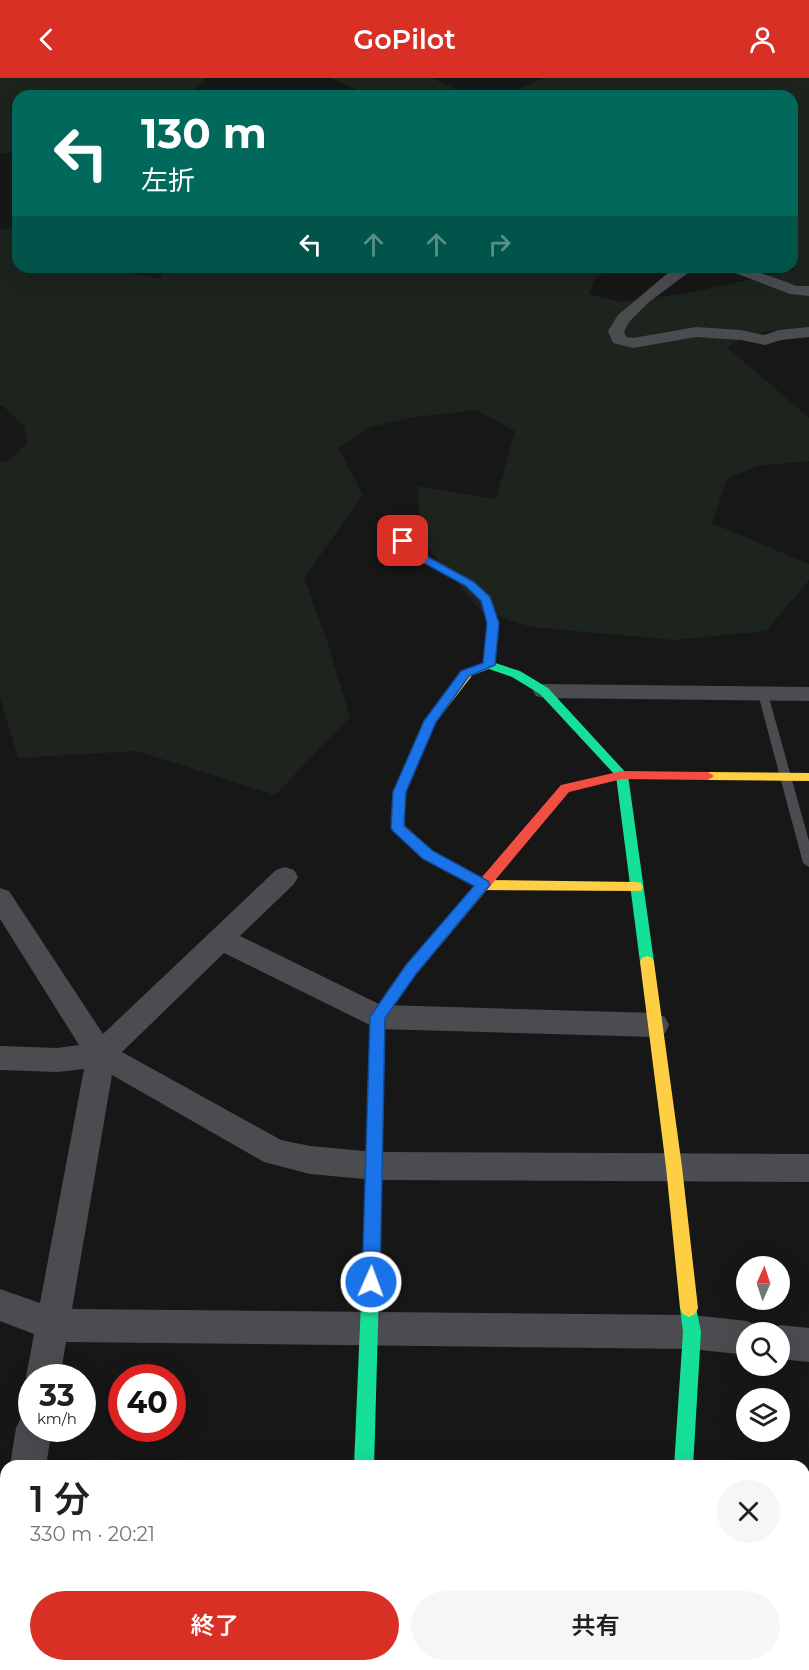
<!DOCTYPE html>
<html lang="ja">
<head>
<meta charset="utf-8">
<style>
	:root { --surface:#fff; --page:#f6f6f6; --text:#202124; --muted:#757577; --accent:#d93025 }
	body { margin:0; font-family:Montserrat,"Noto Sans JP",sans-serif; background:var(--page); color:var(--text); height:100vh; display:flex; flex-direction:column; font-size:22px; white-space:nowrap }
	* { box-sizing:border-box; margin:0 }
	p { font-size:20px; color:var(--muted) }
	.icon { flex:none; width:33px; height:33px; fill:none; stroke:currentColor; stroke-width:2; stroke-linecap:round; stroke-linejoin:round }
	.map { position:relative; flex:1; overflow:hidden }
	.sheet { position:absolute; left:0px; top:1382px; width:810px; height:212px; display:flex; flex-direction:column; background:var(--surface); border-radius:18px 18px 0 0; box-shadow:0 6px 24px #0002 }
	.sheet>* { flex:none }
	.banner { position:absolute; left:12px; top:12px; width:786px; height:183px; border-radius:18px; box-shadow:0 6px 24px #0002; background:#00695c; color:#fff; overflow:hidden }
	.needle { width:39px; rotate:3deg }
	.fabs { position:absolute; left:736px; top:1178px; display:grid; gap:12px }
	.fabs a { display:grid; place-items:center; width:54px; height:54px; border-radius:50%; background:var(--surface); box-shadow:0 6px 24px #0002; font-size:30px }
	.speed { position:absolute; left:18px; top:1286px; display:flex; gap:12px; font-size:30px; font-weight:700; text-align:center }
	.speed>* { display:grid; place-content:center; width:78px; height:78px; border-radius:50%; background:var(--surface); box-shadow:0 6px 24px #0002; line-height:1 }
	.speed small { font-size:15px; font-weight:400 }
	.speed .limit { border:9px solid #d22; background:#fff; color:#111 }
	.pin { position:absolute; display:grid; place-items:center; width:51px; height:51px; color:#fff; margin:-26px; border-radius:12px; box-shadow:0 3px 9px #0006 }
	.me { position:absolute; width:66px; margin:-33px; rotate:2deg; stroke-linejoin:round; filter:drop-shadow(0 0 4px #0008) }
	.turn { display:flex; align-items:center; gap:21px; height:126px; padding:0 30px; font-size:27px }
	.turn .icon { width:78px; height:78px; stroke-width:2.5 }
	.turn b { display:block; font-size:42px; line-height:51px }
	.lanes { display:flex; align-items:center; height:57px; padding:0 30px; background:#0003; justify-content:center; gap:30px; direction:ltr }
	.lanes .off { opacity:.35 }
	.round { display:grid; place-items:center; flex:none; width:63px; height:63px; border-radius:32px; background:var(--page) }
	.summary { display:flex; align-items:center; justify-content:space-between; height:102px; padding:0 30px }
	h1 { font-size:36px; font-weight:600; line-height:45px }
	.action { display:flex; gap:12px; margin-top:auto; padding:12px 30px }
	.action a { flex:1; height:69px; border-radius:36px; background:var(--accent); color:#fff; font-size:24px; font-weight:600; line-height:69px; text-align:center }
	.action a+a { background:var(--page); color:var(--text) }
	header { display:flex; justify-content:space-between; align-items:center; height:78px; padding:0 30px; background:var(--accent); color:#fff; font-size:27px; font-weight:600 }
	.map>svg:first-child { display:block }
	.green { fill:#1d241e }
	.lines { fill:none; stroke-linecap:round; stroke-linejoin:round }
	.lane { fill:#4b4c50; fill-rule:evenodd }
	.street { fill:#4b4c50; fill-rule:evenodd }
	.fast { fill:#16e098; fill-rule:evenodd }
	.slow { fill:#ffcf43; fill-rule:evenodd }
	.jam { fill:#f24e42; fill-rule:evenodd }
	.route { fill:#1a73e8; stroke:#114b97; stroke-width:1.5 }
</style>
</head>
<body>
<header><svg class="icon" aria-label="back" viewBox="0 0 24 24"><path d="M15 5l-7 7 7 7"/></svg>GoPilot<svg class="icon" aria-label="person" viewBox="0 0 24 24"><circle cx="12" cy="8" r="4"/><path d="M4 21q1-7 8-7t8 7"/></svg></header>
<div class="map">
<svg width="809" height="1592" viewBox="0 0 809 1592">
	<rect width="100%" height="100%" fill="#171717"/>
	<!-- green -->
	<path class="green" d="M0 0H206L188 18H18V74L0 76Z
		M331 0H432L470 18H372Z
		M544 0H809V257C773 249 759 252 727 269L809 340V383L758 388 727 401 712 445 809 486V502L766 553 674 562 531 549 480 532 420 460 418 408 496 421 515 353 476 332 415 339 371 349 338 370 363 417 304 500 326 560 350 639 275 717 137 673 18 680 0 619V384L11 381 28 364 24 348 3 328H0V152L18 149V189H105L159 201 167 189H611L594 202 589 216 620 224 683 216 795 192 792 189V18H512L520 10Z"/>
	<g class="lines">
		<!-- lane -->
		<path class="lane" d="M403 460 429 480 473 504 489 520 498 545 493 589 489 590 484 587 488 545 481 523 467 508 423 484 400 465V461Z
			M763 613 768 616 809 763V789L803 785 758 616Z"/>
		<!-- street -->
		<path class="street" d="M675 189H696L649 224 630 243 624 253 626 259 633 260 696 249 741 252 764 257 779 252 809 249V259L781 262 765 267 741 262 696 259 633 270 613 265 608 253 618 237Z
			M725 189H745L797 208H809V218L790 216 727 192Z
			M544 606 809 609V623L544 620 536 618 533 613 536 608Z
			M285 789 294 792 298 799 294 806 240 858 381 927 655 935 665 939 669 947 665 955 655 959 378 951 224 875 122 974 281 1062 310 1068 375 1074 809 1076V1104L375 1102 310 1096 264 1084 112 997 72 1231 692 1237 747 1243 759 1248 761 1254H747V1277L692 1271 66 1264 60 1299H32L31 1311 26 1299 34 1256 0 1243V1211L40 1225 84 991 57 994 0 992V968L57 970 79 967 0 841V810L9 813 103 956 276 792Z
			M780 1247 809 1250V1284L780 1281V1254H767Z
			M32 1333V1350H52L46 1388H10L16 1350 22 1338Z
			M0 1424H6V1460H0Z
			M804 1447H809V1485H804Z
			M6 1491V1561L0 1563V1493Z
			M336 1587H376V1592H336Z
			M650 1587H690L689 1592H649Z"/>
		<!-- fast -->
		<path class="fast" d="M489 583 520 593 548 610 628 697 654 884 652 888H642L640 884 616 698 540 616 512 599 489 591 468 599 462 595 464 592Z
			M374 1099 380 1102 382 1107 374 1388H354L366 1107 368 1102Z
			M689 1221 695 1224 701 1254 693 1388H674L683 1254 680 1230 683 1224Z"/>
		<!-- slow -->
		<path class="slow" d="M468 591 474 595 436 644 405 714V748L433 773 485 802 636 804 641 805 643 809 641 813 483 812 423 781 393 753 391 750 393 714 424 643 461 593Z
			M708 694 809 695V703L708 702 702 698Z
			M445 847 450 848 452 852 450 856 416 896 385 940 382 1107 380 1112 374 1115 368 1112 366 1107 371 939 406 888 440 848Z
			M647 878 652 880 654 884 682 1089 698 1230 695 1236 689 1239 683 1236 680 1230 666 1089 640 884 642 880Z"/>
		<!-- jam -->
		<path class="jam" d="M622 693 708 694 714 698 708 702 622 701 569 714 450 856H440L438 852 440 848 561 707Z"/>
	</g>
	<!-- route -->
	<path class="route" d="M403 460 430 480 474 504 490 519 499 545 495 587 469 598 436 644 406 714 404 748 433 773 488 803 490 807 416 896 385 940 380 1204 377 1210 371 1212 365 1210 362 1204 370 939 406 887 474 808 423 781 393 753 391 750 393 714 424 643 461 593 483 585 487 545 481 523 466 508 422 484 399 465V461Z"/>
</svg>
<div class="fabs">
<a><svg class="needle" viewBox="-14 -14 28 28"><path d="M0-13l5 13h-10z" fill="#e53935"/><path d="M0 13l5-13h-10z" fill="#757577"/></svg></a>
<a><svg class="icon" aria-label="search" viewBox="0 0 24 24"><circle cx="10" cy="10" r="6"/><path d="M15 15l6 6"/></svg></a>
<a><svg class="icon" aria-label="layers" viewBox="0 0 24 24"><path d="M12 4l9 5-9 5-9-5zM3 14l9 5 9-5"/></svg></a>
</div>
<div class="speed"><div>33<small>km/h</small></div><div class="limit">40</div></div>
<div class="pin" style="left:403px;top:463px;background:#d93025"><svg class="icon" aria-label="arrive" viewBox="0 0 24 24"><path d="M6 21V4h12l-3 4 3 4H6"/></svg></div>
<svg class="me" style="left:371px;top:1204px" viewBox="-20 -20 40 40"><circle r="17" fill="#1a73e8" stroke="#fff" stroke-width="3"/><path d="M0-11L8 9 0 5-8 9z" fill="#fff"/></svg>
<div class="banner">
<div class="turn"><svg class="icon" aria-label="left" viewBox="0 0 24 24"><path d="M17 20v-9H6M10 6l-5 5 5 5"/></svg><div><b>130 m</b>左折</div></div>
<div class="lanes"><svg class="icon" aria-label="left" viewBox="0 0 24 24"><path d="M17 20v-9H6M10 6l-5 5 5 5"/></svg><svg class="icon off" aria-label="ahead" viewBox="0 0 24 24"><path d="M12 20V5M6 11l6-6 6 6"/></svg><svg class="icon off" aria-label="ahead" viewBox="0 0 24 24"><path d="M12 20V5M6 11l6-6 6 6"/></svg><svg class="icon off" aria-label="right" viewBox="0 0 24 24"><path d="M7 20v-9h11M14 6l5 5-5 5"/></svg></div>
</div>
<section class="sheet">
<div class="summary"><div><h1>1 分</h1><p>330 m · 20:21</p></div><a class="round"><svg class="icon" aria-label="close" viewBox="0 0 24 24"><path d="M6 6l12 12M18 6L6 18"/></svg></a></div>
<div class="action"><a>終了</a><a>共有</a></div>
</section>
</div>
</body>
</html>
